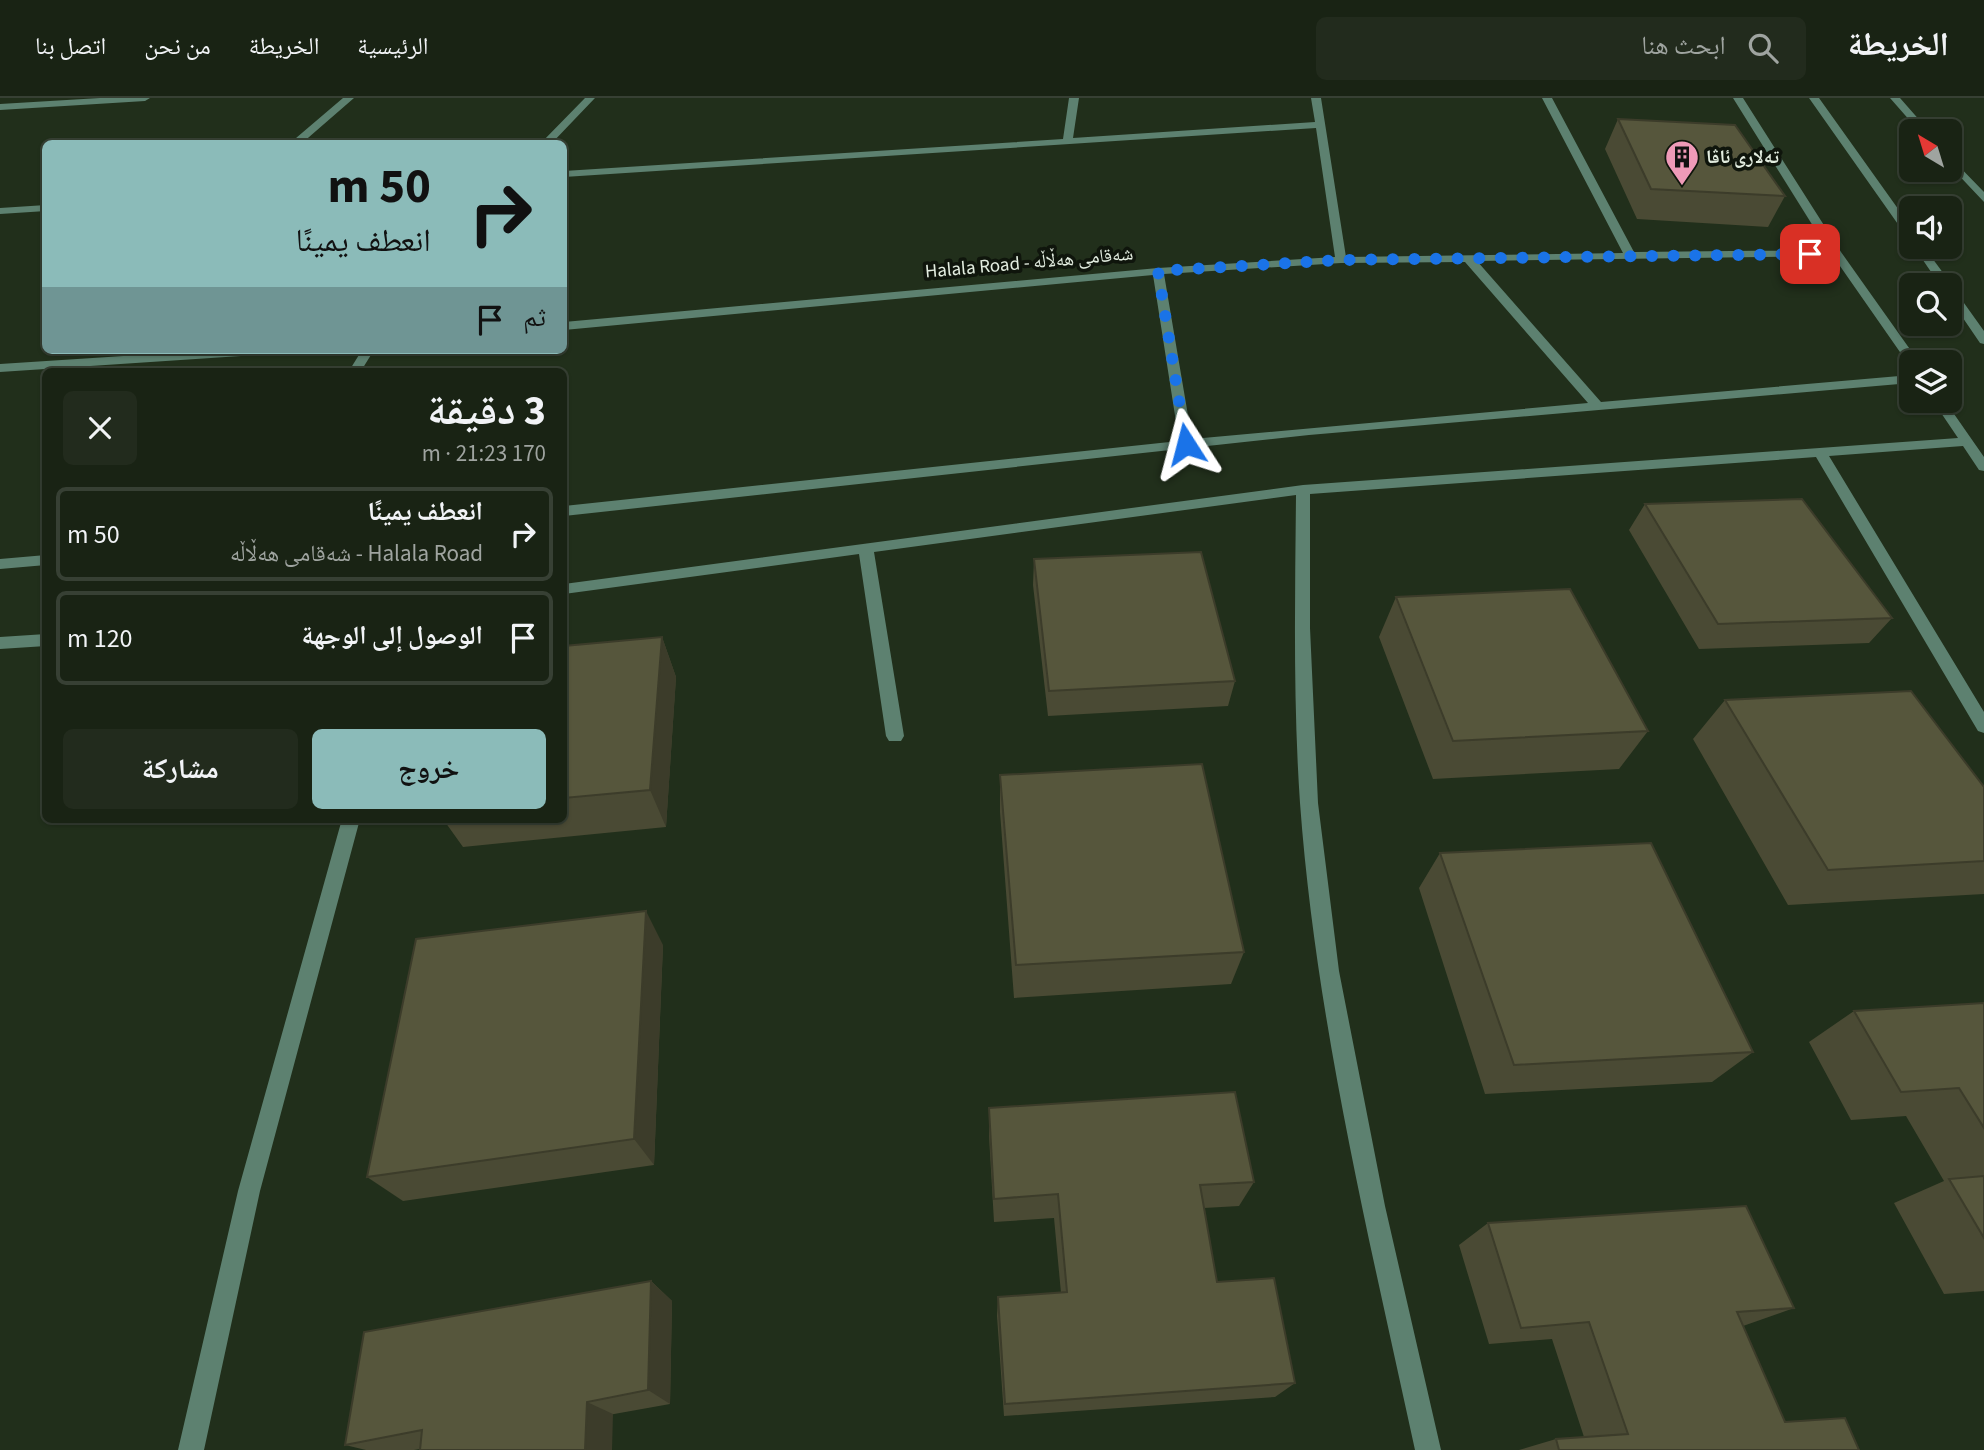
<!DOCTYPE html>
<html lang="ar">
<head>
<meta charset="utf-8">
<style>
	:root { --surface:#192314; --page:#222b1d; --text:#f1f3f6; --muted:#9fa4a0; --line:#374034; --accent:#8bbbb9 }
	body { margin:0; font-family:"Source Sans 3","Noto Naskh Arabic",sans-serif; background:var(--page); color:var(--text); direction:rtl; height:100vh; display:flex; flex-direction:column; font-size:26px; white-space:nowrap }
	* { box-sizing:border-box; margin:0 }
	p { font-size:23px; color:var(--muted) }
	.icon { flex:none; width:38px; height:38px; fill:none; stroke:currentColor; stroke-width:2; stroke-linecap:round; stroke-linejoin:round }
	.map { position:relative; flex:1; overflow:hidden; direction:ltr }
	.side { position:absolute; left:42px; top:270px; width:525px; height:455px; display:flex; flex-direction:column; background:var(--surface); border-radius:10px; box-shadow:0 2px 5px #0004,0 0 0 2px var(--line); direction:rtl }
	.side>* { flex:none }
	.hud { position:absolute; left:42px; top:42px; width:525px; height:214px; border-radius:10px; box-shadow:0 2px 5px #0004,0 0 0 2px var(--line); direction:rtl; background:#8bbbb9; color:#111; overflow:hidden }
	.needle { width:46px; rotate:322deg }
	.controls { position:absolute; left:1899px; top:21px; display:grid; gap:14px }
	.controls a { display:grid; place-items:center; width:63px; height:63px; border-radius:10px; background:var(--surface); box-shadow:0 2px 5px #0004,0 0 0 2px var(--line); font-size:35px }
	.pin { position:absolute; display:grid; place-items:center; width:60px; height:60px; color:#fff; margin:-30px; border-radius:14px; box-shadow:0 4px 10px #0006 }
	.me { position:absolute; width:77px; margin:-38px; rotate:351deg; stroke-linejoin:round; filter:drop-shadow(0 0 5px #0008) }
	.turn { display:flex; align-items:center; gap:24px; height:147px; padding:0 21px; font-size:32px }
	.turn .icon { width:91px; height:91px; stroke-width:2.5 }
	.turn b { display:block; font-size:49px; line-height:60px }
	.then { display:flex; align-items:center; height:66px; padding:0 21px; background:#0003; gap:14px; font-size:26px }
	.round { display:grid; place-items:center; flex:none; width:74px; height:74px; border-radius:10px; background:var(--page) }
	.head { display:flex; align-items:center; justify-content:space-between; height:119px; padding:0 21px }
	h1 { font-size:42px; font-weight:700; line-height:52px }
	.primary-button { display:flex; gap:14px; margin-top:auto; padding:14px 21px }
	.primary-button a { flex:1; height:80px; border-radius:10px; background:var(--accent); color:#111; font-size:28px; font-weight:700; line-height:80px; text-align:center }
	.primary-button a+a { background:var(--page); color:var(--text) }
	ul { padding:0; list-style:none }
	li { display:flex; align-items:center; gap:21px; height:94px; margin:0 14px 10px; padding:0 7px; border:4px solid var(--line); border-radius:10px }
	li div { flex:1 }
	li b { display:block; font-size:26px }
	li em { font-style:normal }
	header { display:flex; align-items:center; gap:42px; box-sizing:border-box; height:98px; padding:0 35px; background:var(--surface); border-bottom:2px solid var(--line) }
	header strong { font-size:33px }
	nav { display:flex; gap:38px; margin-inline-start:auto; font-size:24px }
	.search { width:490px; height:63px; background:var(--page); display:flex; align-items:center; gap:18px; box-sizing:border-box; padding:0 24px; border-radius:10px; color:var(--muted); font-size:26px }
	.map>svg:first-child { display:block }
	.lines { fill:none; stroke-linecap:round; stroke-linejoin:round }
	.minor { fill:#5d8170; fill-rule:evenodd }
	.wall { fill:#4a4a34 }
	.shaded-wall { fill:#3c3c2a }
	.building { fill:#56563c; stroke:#3c3c2a; stroke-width:2 }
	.route { stroke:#1a73e8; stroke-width:12; stroke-dasharray:0 21.6 }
	.labels { text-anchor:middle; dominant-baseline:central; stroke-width:7; stroke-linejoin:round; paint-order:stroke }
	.far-poi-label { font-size:19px; font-weight:bold; fill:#e3ede0; stroke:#0f150c; text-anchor:start }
	.far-street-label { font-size:19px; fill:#e3ede0; stroke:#0f150c }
</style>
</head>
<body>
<header>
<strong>الخريطة</strong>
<div class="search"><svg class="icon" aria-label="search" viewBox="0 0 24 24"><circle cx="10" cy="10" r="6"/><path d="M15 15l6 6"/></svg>ابحث هنا</div>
<nav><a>الرئيسية</a><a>الخريطة</a><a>من نحن</a><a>اتصل بنا</a></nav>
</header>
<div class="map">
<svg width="1984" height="1352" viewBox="0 0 1984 1352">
	<rect width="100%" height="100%" fill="#212f1b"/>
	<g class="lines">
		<!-- minor -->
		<path class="minor" d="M100 0H150L145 3 0 12V6Z
			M343 0H354L301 46H289Z
			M585 0H595L551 46H540Z
			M1069 0H1079L1073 40 1315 24 1311 0H1321L1346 159 1623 155 1542 0H1552L1634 154 1828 152 1733 0H1743L1841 154 1919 264 1909 267 1833 158 1477 163 1601 304 1911 277V285L1309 337 564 418V408L1179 343 1153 177 564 232V224L1158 170 1335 159 1316 30 564 79V73L1063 41ZM1465 164 1588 305 1192 341 1164 176 1341 165Z
			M1809 0H1819L1911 129V140L1907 139Z
			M1890 0H1900L1929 33H1919Z
			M1950 59 1984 94V104L1950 68Z
			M46 107V113L0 116V110Z
			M1914 149H1924L1952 187 1950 189 1954 191 1984 233V246L1980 245 1950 201V187H1940Z
			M216 252H278L272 256 0 274V266Z
			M362 252H374L361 273H349Z
			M1933 303H1945L1984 359V373L1979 372 1963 348 1829 358 1984 614V635L1978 633 1816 359 1310 396V530L1318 705 1339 873 1385 1108 1441 1352H1415C1369 1139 1316 923 1300 705 1293 603 1295 500 1296 397L874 454 904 638 901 643H889L886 638 859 456 564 496V486L1303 387 1958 340Z
			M46 457V467L0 471V461Z
			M46 536V548L0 551V539Z
			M342 721H360L260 1093 204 1352H178L238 1093Z"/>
	</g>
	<!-- wall -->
	<path class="wall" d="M1618 21 1785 98 1768 129 1637 121 1605 51Z
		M1645 406 1892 520 1869 545 1699 551 1629 432Z
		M1034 461 1235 583 1228 608 1048 618 1033 487Z
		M1396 499 1648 633 1619 671 1433 681 1379 539Z
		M662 539 676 579 666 729 463 749 443 721H564V548Z
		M1725 602 1984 689V796L1788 807 1693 641Z
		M1000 677 1244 854 1231 886 1014 900 1000 714Z
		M1440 755 1753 954 1712 984 1485 996 1419 790Z
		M663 847 654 1067 403 1103 367 1079Z
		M1984 905V1193L1944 1196 1894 1105 1944 1083 1906 1018 1851 1022 1809 944 1854 913Z
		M989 1010 1254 1084 1239 1108 1204 1110 1217 1184 1295 1285 1275 1299 1004 1318 997 1218 998 1199 1061 1195 1054 1120 994 1124 989 1038Z
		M1488 1125 1794 1210 1743 1228 1785 1324 1859 1352H1519L1556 1341 1584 1339 1552 1241 1489 1246 1459 1147Z
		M651 1183 672 1203 670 1306 414 1352H366L345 1347Z"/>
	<!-- shaded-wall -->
	<path class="shaded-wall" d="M662 539 676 579 666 729 650 692Z
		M646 813 663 847 654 1067 634 1041Z
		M651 1183 672 1203 670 1306 648 1292Z
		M587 1304 613 1316 612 1352H585Z"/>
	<!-- building -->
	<path class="building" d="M1618 21 1735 27 1785 98 1651 91Z
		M1802 401 1892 520 1718 526 1645 406Z
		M1201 454 1235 583 1049 593 1034 461Z
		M1570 491 1648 633 1453 643 1396 499Z
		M662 539 650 692 564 700V548Z
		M1911 593 1984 689V763L1828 772 1725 602Z
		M1202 666 1244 854 1016 867 1000 677Z
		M1651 745 1753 954 1514 967 1440 755Z
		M646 813 634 1041 367 1079 416 841Z
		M1984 905V1030L1959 990 1901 994 1854 913Z
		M1235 994 1254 1084 1200 1087 1217 1184 1274 1180 1295 1285 1005 1306 998 1199 1067 1194 1058 1096 994 1101 989 1010Z
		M1984 1078V1140L1949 1081Z
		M1746 1108 1794 1210 1737 1214 1785 1324 1845 1320 1859 1352H1559L1556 1341 1628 1336 1589 1224 1521 1230 1488 1125Z
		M651 1183 648 1292 587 1304 585 1352H420L422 1332 345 1347 364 1234Z"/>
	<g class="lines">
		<!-- route -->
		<path class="route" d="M1186 346 1158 173 1340 162 1810 156"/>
	</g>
	<!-- icons -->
	<defs>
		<g id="building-pin" transform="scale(1.75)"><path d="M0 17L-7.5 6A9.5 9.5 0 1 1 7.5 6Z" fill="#ef9ab8" stroke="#0f150c"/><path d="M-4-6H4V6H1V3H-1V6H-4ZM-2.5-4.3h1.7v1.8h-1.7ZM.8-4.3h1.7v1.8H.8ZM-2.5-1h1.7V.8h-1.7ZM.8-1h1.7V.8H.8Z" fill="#111"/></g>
	</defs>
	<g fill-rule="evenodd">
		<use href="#building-pin" x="1682" y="59"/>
	</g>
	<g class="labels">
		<!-- far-poi labels -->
		<g class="far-poi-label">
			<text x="1706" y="59">تەلاری ئاڤا</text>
		</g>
		<!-- far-street labels -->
		<g class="far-street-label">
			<text transform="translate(1029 165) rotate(-5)">Halala Road - شەقامی هەڵاڵە</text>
		</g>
	</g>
</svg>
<div class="controls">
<a><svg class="needle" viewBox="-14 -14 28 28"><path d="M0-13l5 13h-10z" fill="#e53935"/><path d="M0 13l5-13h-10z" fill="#9fa4a0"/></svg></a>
<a><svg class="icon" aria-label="sound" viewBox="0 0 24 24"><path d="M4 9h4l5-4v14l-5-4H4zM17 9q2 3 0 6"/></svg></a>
<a><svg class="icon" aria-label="search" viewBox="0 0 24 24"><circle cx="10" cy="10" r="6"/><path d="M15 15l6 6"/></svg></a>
<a><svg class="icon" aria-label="layers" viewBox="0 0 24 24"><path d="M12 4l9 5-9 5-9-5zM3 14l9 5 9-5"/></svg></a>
</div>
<div class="pin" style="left:1810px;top:156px;background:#d93025"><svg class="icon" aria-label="arrive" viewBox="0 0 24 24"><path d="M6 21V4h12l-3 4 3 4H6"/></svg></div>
<svg class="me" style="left:1186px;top:346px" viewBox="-20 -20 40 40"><path d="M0-17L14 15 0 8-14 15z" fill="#1a73e8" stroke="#fff" stroke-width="4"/></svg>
<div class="hud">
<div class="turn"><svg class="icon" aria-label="right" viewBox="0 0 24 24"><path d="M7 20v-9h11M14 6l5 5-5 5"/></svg><div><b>50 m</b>انعطف يمينًا</div></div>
<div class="then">ثم<svg class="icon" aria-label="arrive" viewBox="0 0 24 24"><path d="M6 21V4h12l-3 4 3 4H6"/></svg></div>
</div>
<section class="side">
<div class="head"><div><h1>3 دقيقة</h1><p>170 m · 21:23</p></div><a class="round"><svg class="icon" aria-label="close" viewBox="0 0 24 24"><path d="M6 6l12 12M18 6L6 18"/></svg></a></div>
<ul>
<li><svg class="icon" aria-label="right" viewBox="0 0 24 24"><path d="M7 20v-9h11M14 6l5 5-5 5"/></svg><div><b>انعطف يمينًا</b><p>Halala Road - شەقامی هەڵاڵە</p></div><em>50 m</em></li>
<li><svg class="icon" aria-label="arrive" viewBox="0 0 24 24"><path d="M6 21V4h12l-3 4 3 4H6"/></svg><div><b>الوصول إلى الوجهة</b></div><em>120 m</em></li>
</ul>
<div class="primary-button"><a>خروج</a><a>مشاركة</a></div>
</section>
</div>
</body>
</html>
